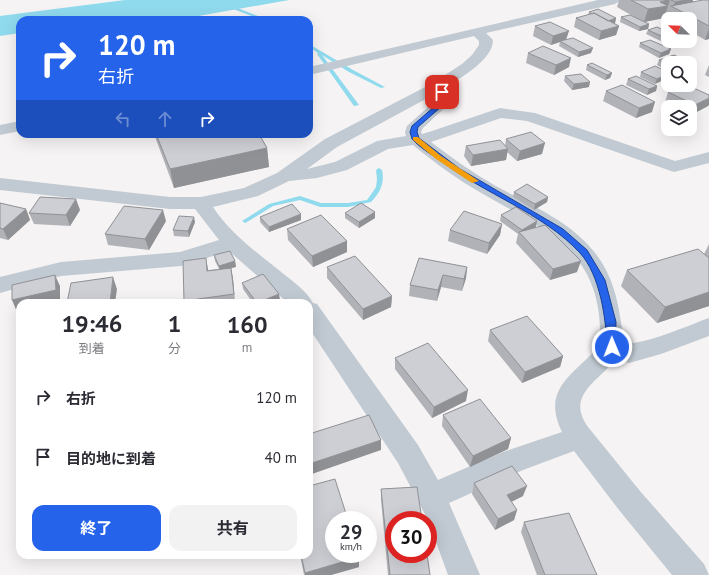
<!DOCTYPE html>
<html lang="ja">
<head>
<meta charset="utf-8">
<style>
	:root { --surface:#fff; --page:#f2f2f3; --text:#2b2b33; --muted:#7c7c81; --accent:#2563eb }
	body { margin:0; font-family:"PT Sans","Noto Sans JP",sans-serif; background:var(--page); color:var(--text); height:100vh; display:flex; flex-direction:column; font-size:15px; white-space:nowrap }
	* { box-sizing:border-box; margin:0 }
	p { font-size:13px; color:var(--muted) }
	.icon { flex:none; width:22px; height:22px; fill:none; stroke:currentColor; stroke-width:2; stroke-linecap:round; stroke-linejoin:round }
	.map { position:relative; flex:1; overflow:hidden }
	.drawer { position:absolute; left:16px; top:299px; width:297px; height:260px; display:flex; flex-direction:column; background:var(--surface); border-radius:12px; box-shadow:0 4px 16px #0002 }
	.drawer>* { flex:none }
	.top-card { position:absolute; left:16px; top:16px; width:297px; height:122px; border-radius:12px; box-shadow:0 4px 16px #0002; background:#2563eb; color:#fff; overflow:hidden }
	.needle { width:26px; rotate:293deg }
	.controls { position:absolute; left:661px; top:12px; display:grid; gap:8px }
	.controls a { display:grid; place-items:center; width:36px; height:36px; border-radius:8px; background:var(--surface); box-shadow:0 4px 16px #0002; font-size:20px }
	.speed { position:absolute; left:325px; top:511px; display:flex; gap:8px; font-size:20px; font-weight:700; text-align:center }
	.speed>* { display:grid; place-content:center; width:52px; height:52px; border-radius:50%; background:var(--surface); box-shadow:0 4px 16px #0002; line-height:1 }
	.speed small { font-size:10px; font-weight:400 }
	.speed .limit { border:6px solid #d22; background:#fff; color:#111 }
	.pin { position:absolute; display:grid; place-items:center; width:34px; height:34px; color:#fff; margin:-17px; border-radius:8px; box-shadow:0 2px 6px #0006 }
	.me { position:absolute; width:44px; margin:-22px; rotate:359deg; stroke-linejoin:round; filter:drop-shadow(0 0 3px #0008) }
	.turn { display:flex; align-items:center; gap:14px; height:84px; padding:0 16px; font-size:18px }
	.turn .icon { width:52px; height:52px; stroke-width:2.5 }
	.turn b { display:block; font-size:28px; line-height:34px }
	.lanes { display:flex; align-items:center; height:38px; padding:0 16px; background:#0003; justify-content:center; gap:20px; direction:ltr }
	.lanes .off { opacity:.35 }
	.eta { display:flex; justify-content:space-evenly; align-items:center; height:68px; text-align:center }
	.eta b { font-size:24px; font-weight:700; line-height:28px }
	.cta { display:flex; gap:8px; margin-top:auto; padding:8px 16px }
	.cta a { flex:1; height:46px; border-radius:12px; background:var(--accent); color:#fff; font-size:16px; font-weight:700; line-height:46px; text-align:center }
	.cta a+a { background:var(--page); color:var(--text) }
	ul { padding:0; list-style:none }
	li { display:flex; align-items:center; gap:12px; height:60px; padding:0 16px }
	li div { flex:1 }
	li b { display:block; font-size:15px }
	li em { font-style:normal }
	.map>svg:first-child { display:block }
	.water { fill:#90daee }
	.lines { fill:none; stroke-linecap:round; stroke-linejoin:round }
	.stream { fill:#90daee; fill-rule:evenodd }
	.minor { fill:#c1cad2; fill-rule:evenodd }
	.wall { fill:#b0b2b7 }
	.shaded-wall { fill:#909195 }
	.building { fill:#cdcfd5; stroke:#909195 }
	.route { fill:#2563eb; stroke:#184099 }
	.slow { fill:#f59e0b }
</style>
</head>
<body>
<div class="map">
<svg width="709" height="575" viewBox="0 0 709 575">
	<rect width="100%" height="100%" fill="#f5f3f3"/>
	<!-- water -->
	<path class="water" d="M125 0H289L187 18 158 20H20V33L0 36V16Z"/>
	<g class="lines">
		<!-- stream -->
		<path class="stream" d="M228 5H230L268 20H262L228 7Z
			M309 44 353 70 385 87 381 88 349 72 322 55 359 105 354 106 317 54 318 53 309 47Z
			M379 168 382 170C385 183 380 193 371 202L348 207H320L300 200 273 206 247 222 245 223 242 221 269 204 300 196 321 203H348L367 200 372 193 376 187 377 179 376 170Z"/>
		<!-- minor -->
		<path class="minor" d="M598 0H621L615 4 486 33 493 40C493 60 460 78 446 87L453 95V100L423 128 421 132 422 134 429 132 500 108 535 113 675 161 709 152V163L674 172 527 121 501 118 431 142C452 158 473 173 496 186 538 209 585 227 607 272 618 294 620 317 624 342 639 348 691 324 709 318V336L661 354 629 363 616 359C599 381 565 395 588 427L640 491 704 564 709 575H672L619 510 574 451 523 470 449 503 480 575H448L428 520 398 463 309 328V303H288L229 251 181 266 61 276 0 293V277L61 262 180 252 219 240 195 209H170L0 190V178L170 197H201L244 188 277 173 325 139 431 84 462 64 472 55 479 45V41L474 36 309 75V67ZM435 94 437 99 407 126 405 132 406 136 377 141 335 162 307 169 337 147ZM413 145C435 163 458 180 483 194 551 233 604 253 600 345 576 374 540 387 562 432L503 452 438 480 418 445 317 304 313 303C306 290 291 280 280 271 256 252 230 233 213 207L258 196 289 181 317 178 347 170 388 149Z
			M20 121V131L0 135V125Z"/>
	</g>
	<!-- wall -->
	<path class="wall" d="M619 0H693V2L709 0V39L705 40 690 31V19H667L669 14 666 12 664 18 645 22 649 24 648 29 639 31 620 22 621 17 636 18 617 7Z
		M589 12 616 18 615 23H614L619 26 616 35 599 40 574 27 576 18 588 15Z
		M535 26 567 40 591 53 578 57 559 46 560 42 551 45 533 36Z
		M648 30 668 32V41H676V42L667 44 646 34Z
		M640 43 671 49 669 54 659 58 639 47Z
		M528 53 569 67 554 75 526 63Z
		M659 60 693 64 691 69 668 63V71L657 65Z
		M587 65 612 73 610 78 605 80 586 70Z
		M709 65V77L705 75Z
		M641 72H668L655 84 640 77Z
		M565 76 589 87 572 90 564 81Z
		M628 79 657 86 656 91 647 95 626 85Z
		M606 91 652 112 636 118 603 101Z
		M668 92 708 106 691 115 690 114V107H675L665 102Z
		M154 134H259L267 148 269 167 174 188Z
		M506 139 542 154 517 161 507 152 506 160 471 166 464 156 466 146H505Z
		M514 192 548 197 547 202 534 210 513 197Z
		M0 203 26 209 30 220 8 240 0 238Z
		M80 210 70 226 34 224 29 213Z
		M375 212V218L359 228 345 218V213Z
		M301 214V220L269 232 260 222V217Z
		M501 215 536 227 534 228 577 272 550 280 516 243 518 234 500 221Z
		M166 221 149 250 108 245 105 234Z
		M195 222 189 237 174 236 173 230Z
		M502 224 500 235 487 254 448 241 450 230Z
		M287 229 347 252 313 267 288 240Z
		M709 244V306L657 323 621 286 627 270 704 254Z
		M214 255 235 261 236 267 231 268 233 279 235 303H184V301L209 270 219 269 215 261Z
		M327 267 392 296 391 307 363 320 327 278Z
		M467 267 466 278 462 291 441 287 437 301 409 296 410 285Z
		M242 283 280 300 275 301 288 303H253L243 289Z
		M490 330 563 356 560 367 522 383 488 341Z
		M395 358 466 401 432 418 395 369Z
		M443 415 511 438 508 449 470 467 442 426Z
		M474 483 523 496 511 502 517 510 514 520 495 530 472 494Z
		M381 489 430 575H388L381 500Z
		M524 522 597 575H537L521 532Z
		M300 555H309L359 567 331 575H304Z"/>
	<!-- shaded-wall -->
	<path class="shaded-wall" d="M670 0 664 18 644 22 648 9 660 2Z
		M680 0H693L689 11 673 7 675 2Z
		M616 18 615 23 606 26 607 21Z
		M649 24 648 29 639 31 640 27Z
		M619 26 616 35 599 40 601 31Z
		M709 28V39L705 40Z
		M569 31 566 40 560 41V42L551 45 553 36Z
		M668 41H676L667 44Z
		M593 48 591 53 578 57 579 52Z
		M671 49 669 54 659 58 661 53Z
		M571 58 569 67 554 75 556 65Z
		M693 64 691 69 690 70V65Z
		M612 73 610 78 605 80 607 75Z
		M668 74V78L655 84 657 79Z
		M590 82 589 87 572 90 574 84Z
		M657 86 656 91 647 95 649 89Z
		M709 98V105L708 106 691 115 695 105Z
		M655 102 652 112 636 118 639 108Z
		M545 143 542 154 517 161 520 151Z
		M267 148 269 167 174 188 170 169Z
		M508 149 506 160 471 166 473 155Z
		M548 197 547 202 534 210 535 204Z
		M76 199 80 210 70 226 66 215Z
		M26 209 30 220 8 240 3 229Z
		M163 210 166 221 149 250 145 239Z
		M375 212V218L359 228V222Z
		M301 214V220L269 232V227Z
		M194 217 195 222 189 237 188 231Z
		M537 221 536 227 521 235V234L522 230Z
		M502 224 500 235 487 254 489 243Z
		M347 241V252L313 267 312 256Z
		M206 258 208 269 209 282 207 271Z
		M235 261 236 267 231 268 233 279 235 303 234 294 220 272 219 266Z
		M581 261 577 272 550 280 553 269Z
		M467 267 466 278 462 291 464 279Z
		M55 275 60 286V302L54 303H20V311L17 312 12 300Z
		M443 275 441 287 437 301 438 290Z
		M113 277 117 289 115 303H110Z
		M709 292V306L657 323 665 307Z
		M279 294 280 300 272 303H257Z
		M392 296 391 307 363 320V309Z
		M563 356 560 367 522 383 525 372Z
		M468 390 466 401 432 418 434 407Z
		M511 438 508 449 470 467 473 456Z
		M381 440V450L309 475V464Z
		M527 486 523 496 503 506 507 495Z
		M517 510 514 520 495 530 498 519Z
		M359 557V567L331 575H305V573Z"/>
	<!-- building -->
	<path class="building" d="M631 0H668L660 2 668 6 648 9Z
		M671 0H687L675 2Z
		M703 0H709V26L671 6Z
		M598 9 616 18 608 21 594 13 592 14 589 12Z
		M594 13 619 26 601 31 576 18Z
		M630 15 649 24 640 27 621 17Z
		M550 22 569 31 553 36 535 26Z
		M657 27 668 32V39L648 30Z
		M573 38 593 48 579 52 560 41Z
		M650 40 671 49 661 53 640 43Z
		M543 46 571 58 556 65 528 53Z
		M674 55 693 64 690 65V63H668V65L659 60Z
		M592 63 612 73 607 75 587 65Z
		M655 66 668 72V74L657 79 641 72Z
		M581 74 590 82 574 84 565 76Z
		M636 76 657 86 649 89 628 79Z
		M622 85 655 102 639 108 606 91Z
		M683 85H687L709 95V98L695 105 668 92Z
		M531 132 545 143 520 151 506 139Z
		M156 134H259L267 148 170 169Z
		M500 140 508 149 473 155 466 146Z
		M527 184 548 197 535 204 514 192Z
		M40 197 76 199 66 215 29 213Z
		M0 203 26 209 3 229 0 228Z
		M361 203 375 212 359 222 345 213Z
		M292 204 301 214 269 227 260 217Z
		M124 206 163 210 145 239 105 234Z
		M516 207 537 221 522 230 501 215Z
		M464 211 502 224 489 243 450 230Z
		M321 215 347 241 312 256 287 229Z
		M179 216 194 217 188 231 173 230Z
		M545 225 581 261 553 269 519 232Z
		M698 249 709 258V292L665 307 627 270Z
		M230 251 235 261 219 266 214 255Z
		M355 256 392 296 363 309 327 267Z
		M206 258 207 271 231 268 234 294 184 301 183 261Z
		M419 258 467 267 464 279 443 275 438 290 410 285Z
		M263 274 279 294 257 303 242 283Z
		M55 275 56 290 12 300V285Z
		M113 277 110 303H67L71 283Z
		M287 299 288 303H267Z
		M527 316 563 356 525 372 490 330Z
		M428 343 468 390 434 407 395 358Z
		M480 399 511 438 473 456 443 415Z
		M369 415 381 440 309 464V434Z
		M512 466 527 486 507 495 517 510 498 519 474 483Z
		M335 479 348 520H334V554H358L359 557 305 573 301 555H309V486Z
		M417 487 422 520H394V554H427L430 575H390L381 489Z
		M569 513 597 575H545L524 522Z"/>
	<!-- route -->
	<path class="route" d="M440 91H445L449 95V100L418 127 417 132 419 138 460 169 563 229 587 250 605 280 616 322 615 350 612 351 607 347C606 318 600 275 580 253 543 213 483 193 441 161 431 154 420 148 412 139L410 132 412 126 442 100Z"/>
	<!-- slow -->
	<path class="slow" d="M413 137H418L441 156 479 181 472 183 436 159 413 140Z"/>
</svg>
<div class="controls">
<a><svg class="needle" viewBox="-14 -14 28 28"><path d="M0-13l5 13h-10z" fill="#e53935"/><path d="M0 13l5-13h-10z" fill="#7c7c81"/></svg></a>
<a><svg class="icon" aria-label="search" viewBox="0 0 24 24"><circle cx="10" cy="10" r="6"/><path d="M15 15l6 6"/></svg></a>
<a><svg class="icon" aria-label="layers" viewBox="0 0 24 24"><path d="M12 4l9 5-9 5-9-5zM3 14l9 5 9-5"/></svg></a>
</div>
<div class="speed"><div>29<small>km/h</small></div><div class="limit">30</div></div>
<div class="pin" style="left:442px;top:92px;background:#d93025"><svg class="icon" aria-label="arrive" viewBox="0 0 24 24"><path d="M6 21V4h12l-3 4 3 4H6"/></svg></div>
<svg class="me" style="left:612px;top:347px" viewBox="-20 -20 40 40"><circle r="17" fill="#2563eb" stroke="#fff" stroke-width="3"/><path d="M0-11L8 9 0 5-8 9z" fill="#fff"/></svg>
<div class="top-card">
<div class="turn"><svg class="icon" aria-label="right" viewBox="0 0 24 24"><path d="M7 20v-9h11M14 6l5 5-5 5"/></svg><div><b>120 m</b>右折</div></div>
<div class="lanes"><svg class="icon off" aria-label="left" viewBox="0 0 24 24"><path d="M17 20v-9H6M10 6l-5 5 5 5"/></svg><svg class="icon off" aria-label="ahead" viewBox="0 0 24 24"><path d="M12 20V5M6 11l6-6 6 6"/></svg><svg class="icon" aria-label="right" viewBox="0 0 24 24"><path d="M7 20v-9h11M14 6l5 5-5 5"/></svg></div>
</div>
<section class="drawer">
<div class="eta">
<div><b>19:46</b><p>到着</p></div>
<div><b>1</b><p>分</p></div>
<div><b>160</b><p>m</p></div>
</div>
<ul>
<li><svg class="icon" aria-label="right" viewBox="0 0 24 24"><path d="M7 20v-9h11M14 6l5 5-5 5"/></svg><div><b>右折</b></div><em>120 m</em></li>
<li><svg class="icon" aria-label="arrive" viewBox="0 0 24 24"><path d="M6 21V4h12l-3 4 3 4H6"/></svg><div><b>目的地に到着</b></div><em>40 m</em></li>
</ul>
<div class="cta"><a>終了</a><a>共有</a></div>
</section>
</div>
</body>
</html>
